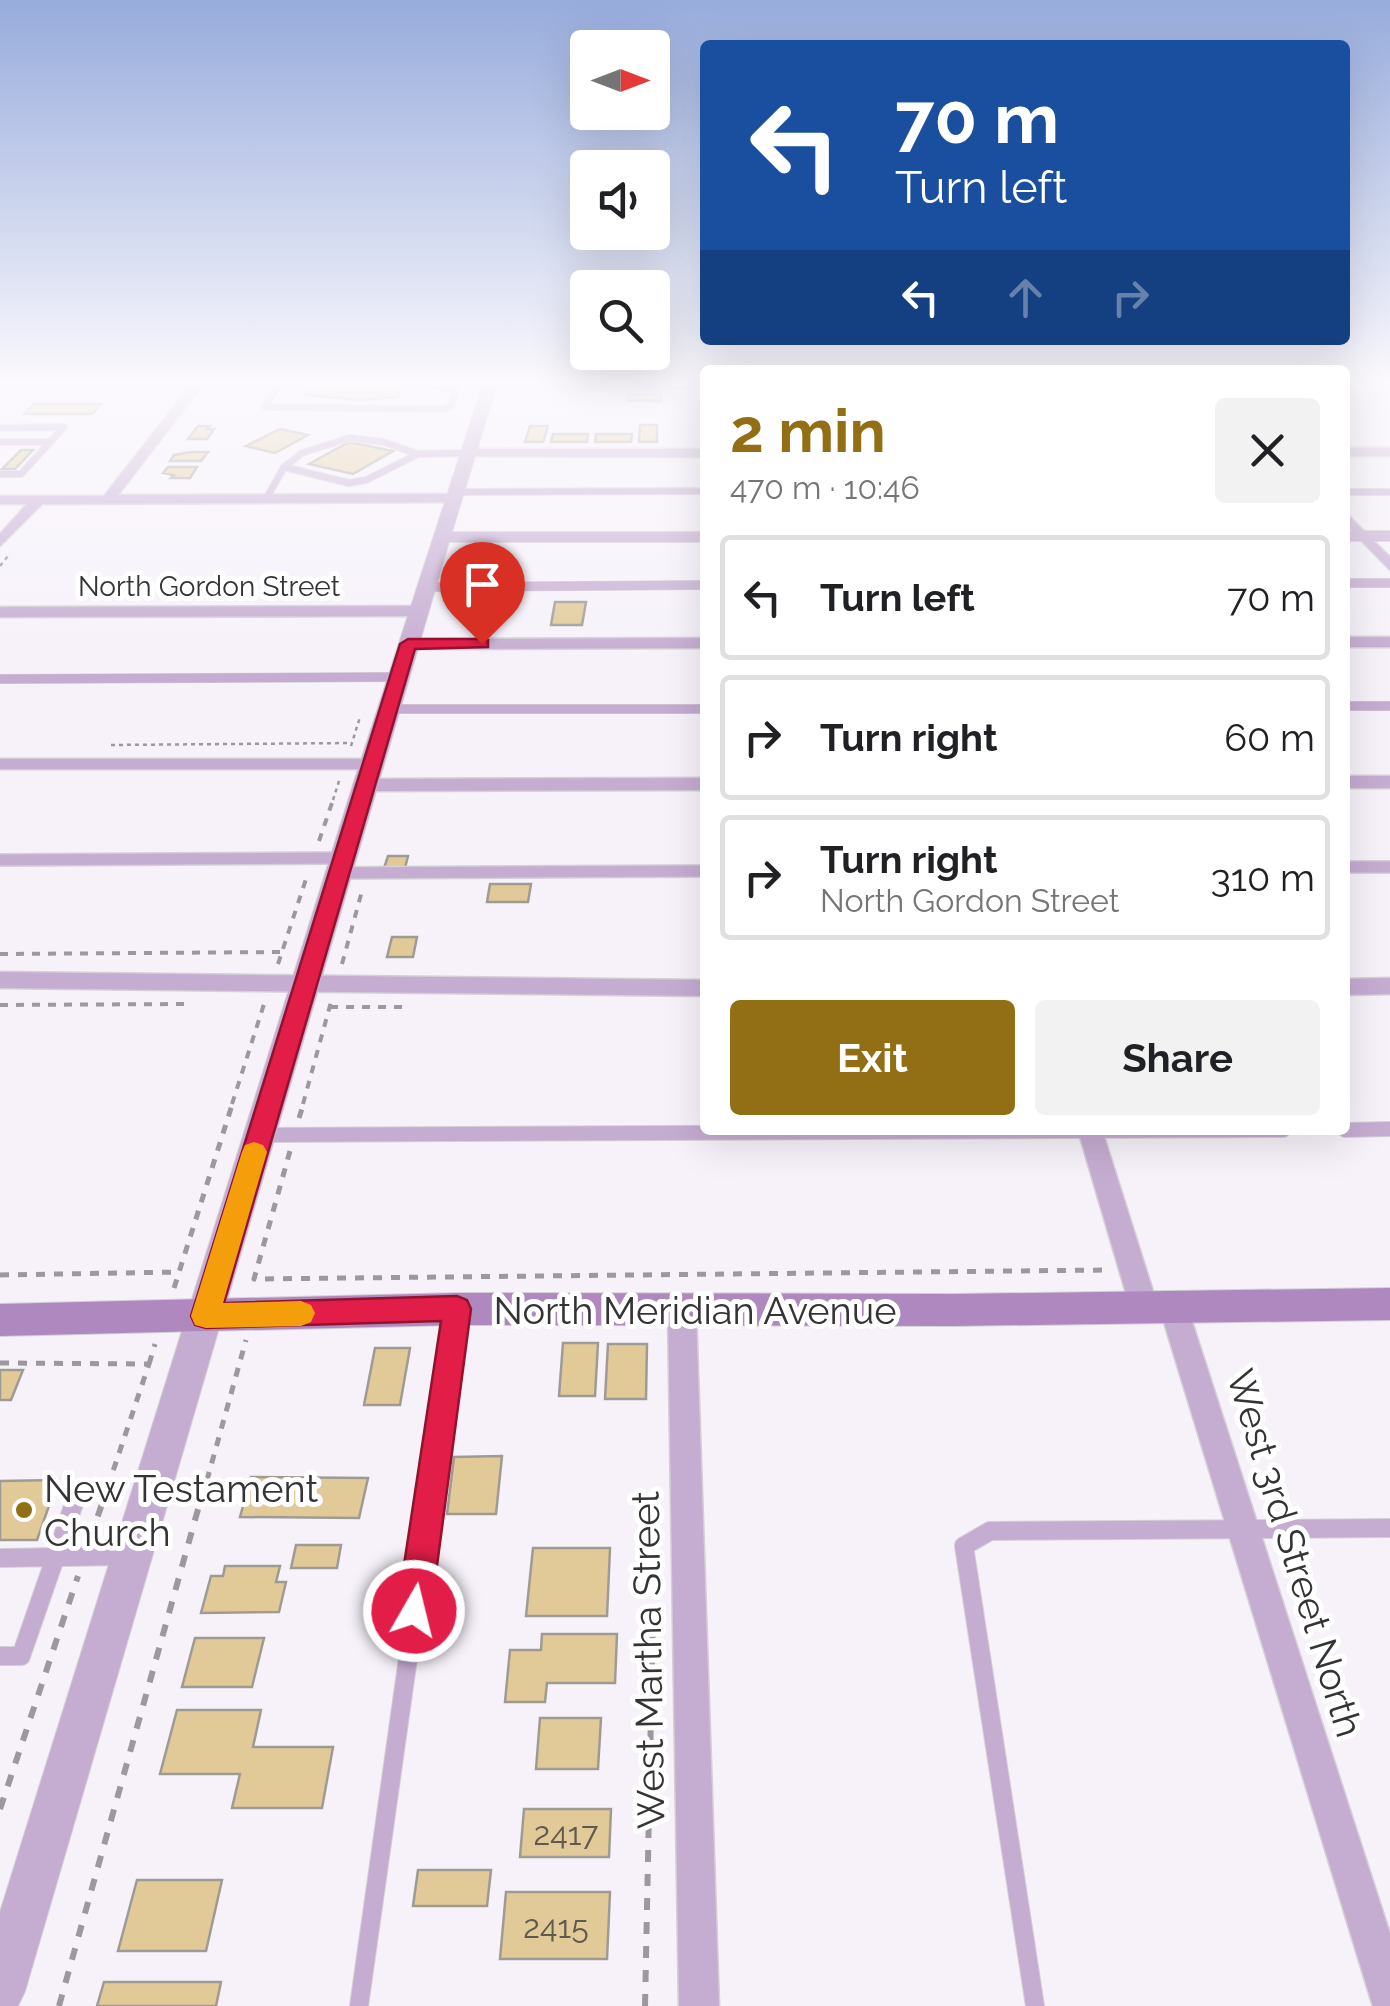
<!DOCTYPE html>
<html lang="en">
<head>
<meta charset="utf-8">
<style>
	:root { --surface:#fff; --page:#f2f2f2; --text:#202124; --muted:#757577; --line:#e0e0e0; --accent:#926e15 }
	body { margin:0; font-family:Raleway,sans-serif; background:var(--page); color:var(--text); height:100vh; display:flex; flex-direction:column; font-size:38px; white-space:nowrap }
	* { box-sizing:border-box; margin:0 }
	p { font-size:32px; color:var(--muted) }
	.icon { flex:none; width:55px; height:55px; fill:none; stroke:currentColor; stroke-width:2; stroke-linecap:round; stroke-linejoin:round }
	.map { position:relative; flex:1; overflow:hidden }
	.panel { position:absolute; left:700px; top:365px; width:650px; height:770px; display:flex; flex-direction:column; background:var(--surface); border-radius:10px; box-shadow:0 10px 40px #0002 }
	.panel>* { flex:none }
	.guide { position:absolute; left:700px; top:40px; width:650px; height:305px; border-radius:10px; box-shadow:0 10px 40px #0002; background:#1a4fa0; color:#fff; overflow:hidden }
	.needle { width:65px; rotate:90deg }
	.controls { position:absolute; left:570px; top:30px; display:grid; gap:20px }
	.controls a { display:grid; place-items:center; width:100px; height:100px; border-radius:10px; background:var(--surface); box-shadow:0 10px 40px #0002; font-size:50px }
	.pin { position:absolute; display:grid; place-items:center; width:85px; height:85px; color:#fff; margin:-102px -42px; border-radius:50% 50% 50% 0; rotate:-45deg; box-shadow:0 0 10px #0007 }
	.pin .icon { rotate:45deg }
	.me { position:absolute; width:110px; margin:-55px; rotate:8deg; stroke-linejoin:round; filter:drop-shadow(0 0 8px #0008) }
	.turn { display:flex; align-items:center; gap:35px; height:210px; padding:0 30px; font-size:45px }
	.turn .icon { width:130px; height:130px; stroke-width:2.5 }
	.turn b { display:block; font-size:70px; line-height:85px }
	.lanes { display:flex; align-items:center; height:95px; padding:0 30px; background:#0003; justify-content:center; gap:50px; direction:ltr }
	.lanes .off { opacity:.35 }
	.round { display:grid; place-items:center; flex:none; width:105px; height:105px; border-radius:10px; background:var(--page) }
	.head { display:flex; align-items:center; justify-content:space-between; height:170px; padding:0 30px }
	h1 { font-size:60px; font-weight:700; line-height:75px; color:var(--accent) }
	.button { display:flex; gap:20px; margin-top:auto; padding:20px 30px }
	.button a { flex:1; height:115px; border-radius:10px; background:var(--accent); color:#fff; font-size:40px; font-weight:700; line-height:115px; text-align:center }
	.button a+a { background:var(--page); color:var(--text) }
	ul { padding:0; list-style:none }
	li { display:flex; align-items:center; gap:30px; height:125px; margin:0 20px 15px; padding:0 10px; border:5px solid var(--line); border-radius:10px }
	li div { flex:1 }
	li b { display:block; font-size:38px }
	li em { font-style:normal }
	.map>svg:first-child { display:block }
	.building { fill:#e2ca98; stroke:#9f9b94; stroke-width:2.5 }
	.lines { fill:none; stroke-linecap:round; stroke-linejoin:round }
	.service-far4-casing { stroke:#d4d0d7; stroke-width:8 }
	.service-far3-casing { stroke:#d4d0d7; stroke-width:10 }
	.service-far2-casing { stroke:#d4d0d7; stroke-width:14 }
	.service-far1-casing { stroke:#d4d0d7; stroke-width:16 }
	.service-casing { stroke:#d4d0d7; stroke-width:20 }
	.minor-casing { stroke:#d4d0d7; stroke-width:3 }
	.tertiary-casing { stroke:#d4d0d7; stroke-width:2 }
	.secondary-casing { stroke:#d4d0d7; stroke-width:2 }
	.path-far3 { stroke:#9c989e; stroke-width:2.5; stroke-dasharray:4 4; stroke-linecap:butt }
	.path-far2 { stroke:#9c989e; stroke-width:4; stroke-dasharray:8 8; stroke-linecap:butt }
	.path-far1 { stroke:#9c989e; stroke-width:5; stroke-dasharray:9 9; stroke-linecap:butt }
	.path { stroke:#9c989e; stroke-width:6; stroke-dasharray:12 12; stroke-linecap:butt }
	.service-far4 { stroke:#c5acd1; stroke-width:6 }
	.service-far3 { stroke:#c5acd1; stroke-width:9 }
	.service-far2 { stroke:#c5acd1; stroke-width:11 }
	.service-far1 { stroke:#c5acd1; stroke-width:14 }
	.service { stroke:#c5acd1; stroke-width:18 }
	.minor { fill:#c5acd1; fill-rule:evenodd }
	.tertiary { fill:#c5acd1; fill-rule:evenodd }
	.secondary { fill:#ae88be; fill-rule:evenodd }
	.route { fill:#e11d48; stroke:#92132f; stroke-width:2.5 }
	.slow { fill:#f59e0b }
	.poi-dot { fill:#926e15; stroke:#fff; stroke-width:4 }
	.labels { text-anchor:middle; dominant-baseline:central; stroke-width:10; stroke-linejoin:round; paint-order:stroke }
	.far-street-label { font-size:28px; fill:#353336; stroke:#fff }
	.near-number-label { font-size:32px; fill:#60594e }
	.near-street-label { font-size:38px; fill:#353336; stroke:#fff }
	.near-poi-label { font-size:38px; fill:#353336; stroke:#fff; text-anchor:start }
</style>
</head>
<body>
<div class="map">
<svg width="1390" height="2006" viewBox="0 0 1390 2006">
	<rect width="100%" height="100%" fill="#f7f2fa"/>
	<!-- building -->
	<path class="building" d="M313 381H432L431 385H402L397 397 358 400 305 395Z
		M628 394H661V401H628Z
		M34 404H101L92 414H24Z
		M640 425H657V442H639Z
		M198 426H210L207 429H214L207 439H188Z
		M530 426H548L543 442H525Z
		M280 429 308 435 275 453 246 446Z
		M553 434H588L587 442H551Z
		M596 434H632L631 442H595Z
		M349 442 393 451 353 474 309 464Z
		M21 450H33L15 469H2Z
		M191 452H208L201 461H170L174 455Z
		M168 467H197L190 478H171L174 475 163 473Z
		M555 602H586L582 625H551Z
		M388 856H408L405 868H384Z
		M490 884H531L528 902H487Z
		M392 937H417L413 957H387Z
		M563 1343H598L595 1396H559Z
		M608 1344H647L646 1399H605Z
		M375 1348H410L400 1405H364Z
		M0 1370H23L11 1400H0Z
		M502 1456 496 1514H447L454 1457Z
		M251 1477 368 1478 359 1518 240 1517Z
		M58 1480 37 1540H0V1481Z
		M296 1545H341L337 1568H291Z
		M533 1548H610L607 1616H526Z
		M225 1566H280L276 1582H286L279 1612 201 1613 211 1576H223Z
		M542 1634H617L615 1683H547L545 1702H505L510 1650H541Z
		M195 1638H264L252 1687H182Z
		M177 1710H261L253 1747H333L322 1808H232L240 1774H160Z
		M540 1718H601L598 1769H536Z
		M524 1809H611L609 1857H520Z
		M418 1870H491L487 1906H413Z
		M137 1880H222L206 1951H118Z
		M506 1892H610L607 1959H500Z
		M104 1982H221L216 2006H97Z"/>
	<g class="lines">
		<!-- service-far4 casing -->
		<g class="service-far4-casing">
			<path id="service-far4" d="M281 381 265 407 444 409 451 406 459 381
				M459 383H490
				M421 385 456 389
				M0 428 64 427 21 474H0
				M349 438 384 442 418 454 366 480 349 483 284 467 302 453Z
				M0 442H50
				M418 454 468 453
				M456 492 705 491
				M1345 492H1390
				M266 499 284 467"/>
		</g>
		<!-- service-far3 casing -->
		<g class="service-far3-casing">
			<path id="service-far3" d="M1345 583H1390
				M426 587 705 585
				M0 679 398 677
				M1345 706H1390
				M389 709H705"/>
		</g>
		<!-- service-far2 casing -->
		<g class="service-far2-casing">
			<path id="service-far2" d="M0 860 342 858
				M1345 867H1390
				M337 873 705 871"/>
		</g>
		<!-- service-far1 casing -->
		<g class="service-far1-casing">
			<path id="service-far1" d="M1345 1130 1390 1129
				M264 1135 1283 1130
				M76 1498 77 1494
				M431 1498 457 1313"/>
		</g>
		<!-- service casing -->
		<g class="service-casing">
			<path id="service" d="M0 1558 123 1556
				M0 1656H21L77 1495
				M359 2006 431 1495
				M1035 2006 964 1546 990 1531 1390 1528"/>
		</g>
		<!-- minor casing -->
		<g class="minor-casing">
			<path id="minor" d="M194 381H206L118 495 454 494 461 498 454 502 42 504 0 546V534L27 504H0V496H104Z
				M1345 382H1390V388H1345Z
				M489 383H705V389L485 388Z
				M1345 448H1390V456H1345Z
				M468 449H705V457L464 456 462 453Z
				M1345 512 1390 557V570L1345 524Z
				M0 607 418 606 426 611 418 616 0 617Z
				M1345 637H1390V647H1345Z
				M705 638V648L408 649 400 644 408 639Z
				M0 759H370L379 764 370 769H0Z
				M1345 776H1390V788H1345Z
				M705 778V790L364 791 355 785 364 779Z
				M0 972 705 980V996L0 988Z
				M1390 978V994L1345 995V979Z
				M1078 1130H1102L1158 1307 1154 1316 1144 1319 1134 1316 1130 1307Z
				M1173 1294 1183 1297 1187 1306 1390 1934V2006H1373L1370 1997 1159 1306 1163 1297Z
				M682 1299 692 1302 696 1311 719 2006H679L668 1311 672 1302Z"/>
		</g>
		<!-- tertiary casing -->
		<g class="tertiary-casing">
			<path id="tertiary" d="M484 381H498L452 532H705V542H449L25 1991 18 2006H0V1912L353 785Z
				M1345 531H1390V541H1345Z"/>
		</g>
		<!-- secondary casing -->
		<g class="secondary-casing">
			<path id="secondary" d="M1390 1288V1320L954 1326 457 1325 0 1336V1304L457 1293 954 1294Z"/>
		</g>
		<!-- path-far3 -->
		<path class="path-far3" d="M0 566 8 556
			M111 745 352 743
			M351 746 360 717
			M333 800 340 778"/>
		<!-- path-far2 -->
		<path class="path-far2" d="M319 841 334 797
			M0 954 282 952
			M278 964 308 873
			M342 964 362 891
			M0 1005 185 1004
			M330 1007H410
			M232 1104 265 1001
			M303 1104 331 1002"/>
		<!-- path-far1 -->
		<path class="path-far1" d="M299 1118 304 1102
			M290 1151 254 1279 1107 1270
			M0 1275 180 1272
			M174 1288 233 1102
			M0 1363 149 1364 104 1498
			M149 1364 155 1344
			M202 1498 246 1340"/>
		<!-- path -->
		<path class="path" d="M90 1539 105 1495
			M0 1809 78 1576
			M59 2006 202 1495
			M645 2006 653 1615"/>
		<!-- service-far4 -->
		<use href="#service-far4" class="service-far4"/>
		<!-- service-far3 -->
		<use href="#service-far3" class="service-far3"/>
		<!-- service-far2 -->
		<use href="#service-far2" class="service-far2"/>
		<!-- service-far1 -->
		<use href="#service-far1" class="service-far1"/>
		<!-- service -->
		<use href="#service" class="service"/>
		<!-- minor -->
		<use href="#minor" class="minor"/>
		<!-- tertiary -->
		<use href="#tertiary" class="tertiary"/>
		<!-- secondary -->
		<use href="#secondary" class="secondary"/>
	</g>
	<!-- sky -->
	<linearGradient id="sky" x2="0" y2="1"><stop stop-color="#97abdc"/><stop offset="0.58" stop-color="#fbf9fd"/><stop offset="1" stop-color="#fbf9fd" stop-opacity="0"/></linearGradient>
	<rect width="1390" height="662" fill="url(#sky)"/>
	<!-- route -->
	<path class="route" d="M482 639 488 640V647L415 649 224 1303 457 1296 467 1300 471 1309 431 1611 426 1623 414 1628 402 1623 397 1611 441 1321 206 1328 195 1325 191 1316 400 644 408 639Z"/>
	<!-- slow -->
	<path class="slow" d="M254 1142 263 1145 267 1152 223 1303 301 1301 311 1305 315 1313 311 1322 301 1326 206 1328 195 1325 191 1316 242 1152 245 1145Z"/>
	<!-- markers -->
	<circle class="poi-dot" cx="24" cy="1510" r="10"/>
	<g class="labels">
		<!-- far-street labels -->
		<g class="far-street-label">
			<text x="209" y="586">North Gordon Street</text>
		</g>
		<!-- near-number labels -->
		<g class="near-number-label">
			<text x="566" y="1833">2417</text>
			<text x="556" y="1926">2415</text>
		</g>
		<!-- near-street labels -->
		<g class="near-street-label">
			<text x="695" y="1310">North Meridian Avenue</text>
			<text transform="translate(1295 1553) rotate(73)">West 3rd Street North</text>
			<text transform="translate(648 1660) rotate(-91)">West Martha Street</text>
		</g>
		<!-- near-poi labels -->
		<g class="near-poi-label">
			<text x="44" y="1488">New Testament<tspan x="44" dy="44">Church</tspan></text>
		</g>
	</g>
</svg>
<div class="controls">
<a><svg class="needle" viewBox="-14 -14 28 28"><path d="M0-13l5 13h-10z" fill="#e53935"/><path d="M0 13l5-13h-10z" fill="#757577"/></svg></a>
<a><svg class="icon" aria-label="sound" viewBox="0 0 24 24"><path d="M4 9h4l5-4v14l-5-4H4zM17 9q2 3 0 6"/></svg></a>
<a><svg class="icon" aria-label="search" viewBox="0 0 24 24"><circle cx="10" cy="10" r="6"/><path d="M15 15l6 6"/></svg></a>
</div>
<div class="pin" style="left:482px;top:644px;background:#d93025"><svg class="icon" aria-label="arrive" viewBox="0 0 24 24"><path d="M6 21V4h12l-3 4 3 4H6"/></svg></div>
<svg class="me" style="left:414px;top:1611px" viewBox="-20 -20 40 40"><circle r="17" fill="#e11d48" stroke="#fff" stroke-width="3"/><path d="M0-11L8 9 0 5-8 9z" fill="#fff"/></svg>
<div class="guide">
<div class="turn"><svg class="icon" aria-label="left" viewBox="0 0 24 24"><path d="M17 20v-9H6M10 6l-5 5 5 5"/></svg><div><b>70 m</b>Turn left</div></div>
<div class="lanes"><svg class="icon" aria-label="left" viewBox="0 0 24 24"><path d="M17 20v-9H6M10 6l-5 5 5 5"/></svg><svg class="icon off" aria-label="ahead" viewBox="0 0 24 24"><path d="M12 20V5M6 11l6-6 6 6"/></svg><svg class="icon off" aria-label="right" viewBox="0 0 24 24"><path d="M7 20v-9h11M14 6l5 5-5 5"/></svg></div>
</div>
<section class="panel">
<div class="head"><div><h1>2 min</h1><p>470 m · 10:46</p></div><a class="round"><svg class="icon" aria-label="close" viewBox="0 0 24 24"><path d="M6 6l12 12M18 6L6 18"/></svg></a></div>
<ul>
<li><svg class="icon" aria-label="left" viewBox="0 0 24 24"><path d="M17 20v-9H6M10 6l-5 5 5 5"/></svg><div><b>Turn left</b></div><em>70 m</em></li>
<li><svg class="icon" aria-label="right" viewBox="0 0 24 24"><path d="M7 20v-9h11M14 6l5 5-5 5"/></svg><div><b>Turn right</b></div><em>60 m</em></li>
<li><svg class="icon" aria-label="right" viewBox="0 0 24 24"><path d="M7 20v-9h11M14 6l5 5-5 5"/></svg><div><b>Turn right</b><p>North Gordon Street</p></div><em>310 m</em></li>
</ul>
<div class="button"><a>Exit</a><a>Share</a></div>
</section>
</div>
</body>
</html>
